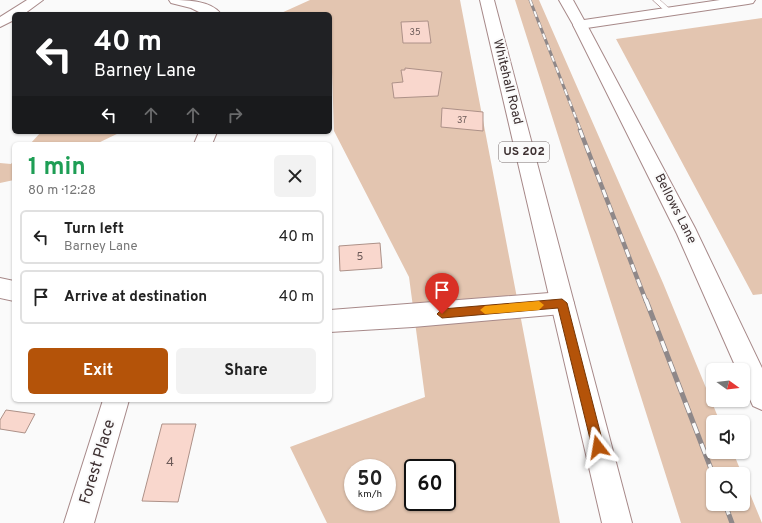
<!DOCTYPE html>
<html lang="en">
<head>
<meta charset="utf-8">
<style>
	:root { --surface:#fff; --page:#f2f2f2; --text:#222; --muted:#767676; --line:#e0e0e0; --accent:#b45309 }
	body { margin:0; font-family:Overpass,sans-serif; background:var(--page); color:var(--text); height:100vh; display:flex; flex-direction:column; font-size:15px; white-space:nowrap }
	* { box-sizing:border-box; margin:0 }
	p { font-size:13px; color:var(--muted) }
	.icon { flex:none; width:22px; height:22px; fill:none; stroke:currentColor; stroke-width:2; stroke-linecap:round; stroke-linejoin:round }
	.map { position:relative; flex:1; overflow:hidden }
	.drawer { position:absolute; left:12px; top:142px; width:320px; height:260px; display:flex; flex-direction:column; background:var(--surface); border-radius:6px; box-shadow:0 1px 3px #0004 }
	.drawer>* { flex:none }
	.top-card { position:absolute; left:12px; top:12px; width:320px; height:122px; border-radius:6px; box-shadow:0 1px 3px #0004; background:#202124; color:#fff; overflow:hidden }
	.needle { width:26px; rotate:105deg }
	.tools { position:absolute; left:706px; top:363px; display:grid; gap:8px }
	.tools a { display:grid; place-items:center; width:44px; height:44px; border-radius:6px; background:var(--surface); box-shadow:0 1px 3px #0004; font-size:20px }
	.speed { position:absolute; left:344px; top:459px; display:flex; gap:8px; font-size:20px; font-weight:700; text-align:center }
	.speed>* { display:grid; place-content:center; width:52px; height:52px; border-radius:50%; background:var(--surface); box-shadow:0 1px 3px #0004; line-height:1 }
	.speed small { font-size:10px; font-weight:400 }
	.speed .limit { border:2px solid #111; border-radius:6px; background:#fff; color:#111 }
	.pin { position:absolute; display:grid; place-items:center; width:34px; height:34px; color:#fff; margin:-41px -17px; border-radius:50% 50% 50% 0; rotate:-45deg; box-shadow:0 0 4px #0007 }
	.pin .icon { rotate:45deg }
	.me { position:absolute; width:44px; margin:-22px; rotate:346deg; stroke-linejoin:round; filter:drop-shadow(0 0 3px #0008) }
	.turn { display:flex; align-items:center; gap:14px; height:84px; padding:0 16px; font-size:18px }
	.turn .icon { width:52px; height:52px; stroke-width:2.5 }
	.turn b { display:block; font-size:28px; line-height:34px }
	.lanes { display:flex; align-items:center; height:38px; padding:0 16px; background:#0003; justify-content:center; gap:20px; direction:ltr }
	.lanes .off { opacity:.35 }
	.round { display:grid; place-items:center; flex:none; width:42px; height:42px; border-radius:6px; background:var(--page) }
	.overview { display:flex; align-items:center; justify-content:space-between; height:68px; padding:0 16px }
	h1 { font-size:24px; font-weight:700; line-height:30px; color:#1e9e55 }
	.action { display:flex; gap:8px; margin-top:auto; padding:8px 16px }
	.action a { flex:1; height:46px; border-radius:6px; background:var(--accent); color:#fff; font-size:16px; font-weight:700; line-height:46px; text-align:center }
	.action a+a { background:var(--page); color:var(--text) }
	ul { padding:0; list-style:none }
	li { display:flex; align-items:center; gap:12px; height:54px; margin:0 8px 6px; padding:0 8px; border:2px solid var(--line); border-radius:6px }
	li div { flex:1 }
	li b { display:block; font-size:15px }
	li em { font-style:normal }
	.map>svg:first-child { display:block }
	.green { fill:#e3c5b0; fill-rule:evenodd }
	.building { fill:#f9d7cd; stroke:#ad9188 }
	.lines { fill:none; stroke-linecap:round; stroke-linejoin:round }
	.service-casing { stroke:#a78989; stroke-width:1 }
	.minor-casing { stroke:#a78989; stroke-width:2 }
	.primary-casing { stroke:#a78989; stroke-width:2 }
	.service { fill:#fff; fill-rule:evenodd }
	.minor { fill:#fff; fill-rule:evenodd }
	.primary { fill:#fff; fill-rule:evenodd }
	.rail-far2-casing { stroke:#8f8889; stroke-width:3 }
	.rail-far1-casing { stroke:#8f8889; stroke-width:4.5 }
	.rail-casing { stroke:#8f8889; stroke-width:5 }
	.rail-far2 { stroke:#fafafa; stroke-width:2; stroke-dasharray:6; stroke-linecap:butt }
	.rail-far1 { stroke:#fafafa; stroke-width:3; stroke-dasharray:8; stroke-linecap:butt }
	.rail { stroke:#fafafa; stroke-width:3.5; stroke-dasharray:11; stroke-linecap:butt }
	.route { fill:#b45309; stroke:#753606 }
	.slow { fill:#f59e0b }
	.labels { text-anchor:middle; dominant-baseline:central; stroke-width:4; stroke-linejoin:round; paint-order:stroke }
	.far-number-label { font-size:9px; fill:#6c5a58 }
	.number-label { font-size:11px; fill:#6c5a58 }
	.shield { fill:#fafafa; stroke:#766d6d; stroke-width:1 }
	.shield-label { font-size:12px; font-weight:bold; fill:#3d3031 }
	.street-label { font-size:13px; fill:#3d3031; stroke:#fafafa }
	.near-number-label { font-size:13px; fill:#6c5a58 }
	.near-street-label { font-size:16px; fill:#3d3031; stroke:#fafafa }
</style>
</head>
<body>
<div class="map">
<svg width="762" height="523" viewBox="0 0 762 523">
	<rect width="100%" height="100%" fill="#fafafa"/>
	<!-- green -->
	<path class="green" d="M310 0H460L560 523H327L290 447 425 397 409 277 334 131 332 72 330 71V14H279ZM353 468H387V502H353ZM413 468H447V502H413Z
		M515 0H539L663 283 720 422H713V452H733L742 474H713V504H743V477L762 523H681Z
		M762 18V294L753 295 616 39Z
		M41 132H121L96 144H30Z
		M14 160V180L0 183V163L11 164Z"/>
	<!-- building -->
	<path class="building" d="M428 21 431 43H403L401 22Z
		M405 68 442 72 438 96 394 98 392 83 403 82 401 70H405Z
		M442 108 483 112V131L441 127Z
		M380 243 382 268 340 271 339 246Z
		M6 410 35 414 25 433 0 429V420Z
		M162 424H196L178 502 142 501Z"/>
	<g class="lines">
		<!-- service casing -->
		<g class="service-casing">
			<path id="service" d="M653 0H660L673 12 667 13Z"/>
		</g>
		<!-- minor casing -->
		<g class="minor-casing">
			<path id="minor" d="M27 0H43L24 14H14V20L0 27V17Z
				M169 0C185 0 211 0 221 14H203L191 8 171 3Z
				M580 21 585 22 587 25 695 228 762 368V410L753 406 743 384V370H737L677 234 573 25 575 22Z
				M199 132H217L212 144H194Z
				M0 278 14 281V301L0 298Z
				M562 292 570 296 574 303 570 310 562 314 413 327 330 332V310Z
				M103 400H129L94 523H64Z"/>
		</g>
		<!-- primary casing -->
		<g class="primary-casing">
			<path id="primary" d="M480 0H494L632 523H602Z
				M559 0H573L584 20 720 0H755L753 3 748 4 580 29 575 28Z"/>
		</g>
		<!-- service -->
		<use href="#service" class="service"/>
		<!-- minor -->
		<use href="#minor" class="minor"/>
		<!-- primary -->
		<use href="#primary" class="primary"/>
		<!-- rail-far2 casing -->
		<g class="rail-far2-casing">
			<path id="rail-far2" d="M530 0 581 131"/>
		</g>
		<!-- rail-far1 casing -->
		<g class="rail-far1-casing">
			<path id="rail-far1" d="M580 130 646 301"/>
		</g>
		<!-- rail casing -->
		<g class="rail-casing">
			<path id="rail" d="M646 300 713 474
				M725 504 732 523"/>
		</g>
		<!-- rail-far2 -->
		<use href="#rail-far2" class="rail-far2"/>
		<!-- rail-far1 -->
		<use href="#rail-far1" class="rail-far1"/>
		<!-- rail -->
		<use href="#rail" class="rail"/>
	</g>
	<!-- route -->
	<path class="route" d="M562 299 567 303 604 447 602 451 598 452 594 451 592 447 558 308 442 318 437 314 442 309Z"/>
	<!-- slow -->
	<path class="slow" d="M539 301 544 305 539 310 485 314 480 310 485 306Z"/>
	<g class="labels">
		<!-- far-number labels -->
		<g class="far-number-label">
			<text x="415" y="32">35</text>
			<text x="462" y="120">37</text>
		</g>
		<!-- number labels -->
		<g class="number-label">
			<text x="360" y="257">5</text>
		</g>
		<!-- shield labels -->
		<rect class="shield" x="499" y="142" width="50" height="20" rx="3"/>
		<g class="shield-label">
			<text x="524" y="152">US 202</text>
		</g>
		<!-- street labels -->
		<g class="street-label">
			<text transform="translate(507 82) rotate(76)">Whitehall Road</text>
			<text transform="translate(675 209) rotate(63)">Bellows Lane</text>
		</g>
		<!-- near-number labels -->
		<g class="near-number-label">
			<text x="170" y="463">4</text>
		</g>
		<!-- near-street labels -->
		<g class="near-street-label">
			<text transform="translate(98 462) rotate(-73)">Forest Place</text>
		</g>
	</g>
</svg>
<div class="tools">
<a><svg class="needle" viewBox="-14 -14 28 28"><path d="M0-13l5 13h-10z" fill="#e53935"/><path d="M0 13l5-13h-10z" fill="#767676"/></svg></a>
<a><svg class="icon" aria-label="sound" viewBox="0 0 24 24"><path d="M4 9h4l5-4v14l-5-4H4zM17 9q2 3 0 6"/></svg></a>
<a><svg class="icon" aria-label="search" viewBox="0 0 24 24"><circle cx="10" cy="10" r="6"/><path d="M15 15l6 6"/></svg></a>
</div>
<div class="speed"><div>50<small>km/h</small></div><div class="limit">60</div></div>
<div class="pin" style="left:442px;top:314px;background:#d93025"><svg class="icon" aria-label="arrive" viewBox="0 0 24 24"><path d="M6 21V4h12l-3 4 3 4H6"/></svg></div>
<svg class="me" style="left:598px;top:447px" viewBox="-20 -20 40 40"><path d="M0-17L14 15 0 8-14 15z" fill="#b45309" stroke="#fff" stroke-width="4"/></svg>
<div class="top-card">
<div class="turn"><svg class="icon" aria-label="left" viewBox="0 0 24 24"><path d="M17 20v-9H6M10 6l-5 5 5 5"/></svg><div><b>40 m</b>Barney Lane</div></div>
<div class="lanes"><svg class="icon" aria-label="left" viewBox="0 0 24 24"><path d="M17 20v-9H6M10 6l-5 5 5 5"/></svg><svg class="icon off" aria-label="ahead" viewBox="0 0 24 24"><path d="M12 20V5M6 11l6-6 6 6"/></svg><svg class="icon off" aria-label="ahead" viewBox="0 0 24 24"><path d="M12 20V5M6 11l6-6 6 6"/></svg><svg class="icon off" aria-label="right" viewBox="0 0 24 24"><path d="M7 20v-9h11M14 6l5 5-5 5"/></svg></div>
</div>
<section class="drawer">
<div class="overview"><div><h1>1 min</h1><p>80 m · 12:28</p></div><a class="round"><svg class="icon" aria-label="close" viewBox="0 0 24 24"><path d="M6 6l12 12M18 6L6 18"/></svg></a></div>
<ul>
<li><svg class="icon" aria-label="left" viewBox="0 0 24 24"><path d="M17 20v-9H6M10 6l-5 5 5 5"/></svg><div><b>Turn left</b><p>Barney Lane</p></div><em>40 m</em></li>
<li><svg class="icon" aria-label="arrive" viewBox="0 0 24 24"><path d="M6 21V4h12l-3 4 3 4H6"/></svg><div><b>Arrive at destination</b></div><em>40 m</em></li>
</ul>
<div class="action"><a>Exit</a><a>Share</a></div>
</section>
</div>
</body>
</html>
